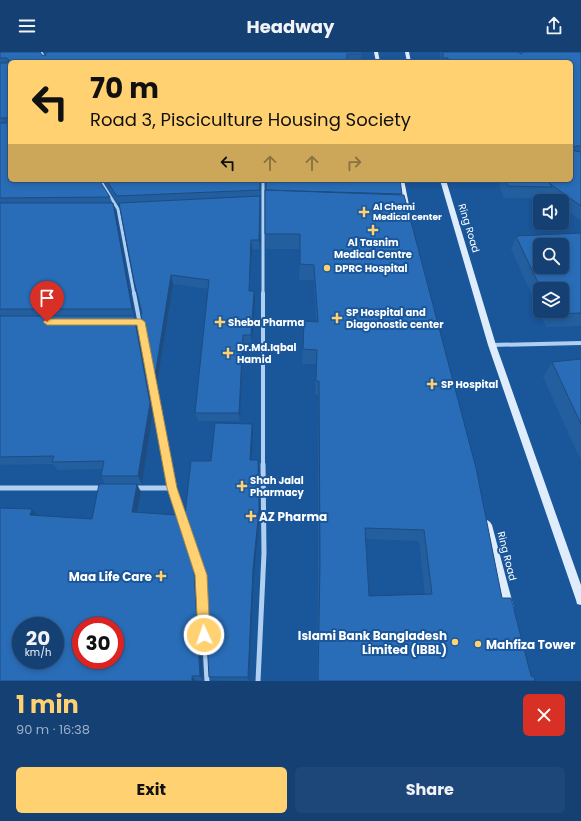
<!DOCTYPE html>
<html lang="en">
<head>
<meta charset="utf-8">
<style>
	:root { --surface:#144074; --page:#1d4779; --text:#f1f3f6; --muted:#9dafc5; --line:#335986; --accent:#ffd170 }
	body { margin:0; font-family:Poppins,sans-serif; background:var(--page); color:var(--text); height:100vh; display:flex; flex-direction:column; font-size:15px; white-space:nowrap }
	* { box-sizing:border-box; margin:0 }
	p { font-size:13px; color:var(--muted) }
	.icon { flex:none; width:22px; height:22px; fill:none; stroke:currentColor; stroke-width:2; stroke-linecap:round; stroke-linejoin:round }
	.map { position:relative; height:629px; overflow:hidden }
	.drawer { display:flex; flex-direction:column; background:var(--surface); flex:1 }
	.drawer>* { flex:none }
	.top-card { position:absolute; left:8px; top:8px; width:565px; height:122px; border-radius:6px; box-shadow:0 2px 6px #0003,0 0 0 1px var(--line); background:#ffd170; color:#111; overflow:hidden }
	.fabs { position:absolute; left:533px; top:142px; display:grid; gap:8px }
	.fabs a { display:grid; place-items:center; width:36px; height:36px; border-radius:6px; background:var(--surface); box-shadow:0 2px 6px #0003,0 0 0 1px var(--line); font-size:20px }
	.speed { position:absolute; left:12px; top:565px; display:flex; gap:8px; font-size:20px; font-weight:700; text-align:center }
	.speed>* { display:grid; place-content:center; width:52px; height:52px; border-radius:50%; background:var(--surface); box-shadow:0 2px 6px #0003,0 0 0 1px var(--line); line-height:1 }
	.speed small { font-size:10px; font-weight:400 }
	.speed .limit { border:6px solid #d22; background:#fff; color:#111 }
	.pin { position:absolute; display:grid; place-items:center; width:34px; height:34px; color:#fff; margin:-41px -17px; border-radius:50% 50% 50% 0; rotate:-45deg; box-shadow:0 0 4px #0007 }
	.pin .icon { rotate:45deg }
	.me { position:absolute; width:44px; margin:-22px; rotate:357deg; stroke-linejoin:round; filter:drop-shadow(0 0 3px #0008) }
	.turn { display:flex; align-items:center; gap:14px; height:84px; padding:0 16px; font-size:18px }
	.turn .icon { width:52px; height:52px; stroke-width:2.5 }
	.turn b { display:block; font-size:28px; line-height:34px }
	.lanes { display:flex; align-items:center; height:38px; padding:0 16px; background:#0003; justify-content:center; gap:20px; direction:ltr }
	.lanes .off { opacity:.35 }
	.round { display:grid; place-items:center; flex:none; width:42px; height:42px; border-radius:6px; background:var(--page) }
	.headline { display:flex; align-items:center; justify-content:space-between; height:68px; padding:0 16px }
	h1 { font-size:24px; font-weight:700; line-height:30px; color:var(--accent) }
	.action { display:flex; gap:8px; margin-top:auto; padding:8px 16px }
	.action a { flex:1; height:46px; border-radius:6px; background:var(--accent); color:#111; font-size:16px; font-weight:700; line-height:46px; text-align:center }
	.action a+a { background:var(--page); color:var(--text) }
	header { display:flex; justify-content:space-between; align-items:center; height:52px; padding:0 16px; background:var(--surface); font-size:18px; font-weight:700 }
	.map>svg:first-child { display:block }
	.lines { fill:none; stroke-linecap:round; stroke-linejoin:round }
	.minor-far3 { stroke:#b0cff1; stroke-width:2.5 }
	.minor-far2 { stroke:#b0cff1; stroke-width:3 }
	.minor-far1 { stroke:#b0cff1; stroke-width:4 }
	.minor { stroke:#b0cff1; stroke-width:5 }
	.secondary { fill:#deecfc; fill-rule:evenodd }
	.wall { fill:#235e9e; fill-rule:evenodd }
	.shaded-wall { fill:#1d4c81 }
	.building { fill:#296db8; stroke:#1d4c81; fill-rule:evenodd }
	.route { fill:#ffd170; stroke:#a68849 }
	.poi-dot { fill:#ffd170; stroke:#1a569a; stroke-width:1.5 }
	.labels { text-anchor:middle; dominant-baseline:central; stroke-width:4; stroke-linejoin:round; paint-order:stroke }
	.far-poi-label { font-size:9px; font-weight:bold; fill:#fff; stroke:#1a569a; text-anchor:start }
	.street-label { font-size:10px; fill:#fff; stroke:#1a569a }
	.poi-label { font-size:10px; font-weight:bold; fill:#fff; stroke:#1a569a; text-anchor:start }
	.near-poi-label { font-size:12px; font-weight:bold; fill:#fff; stroke:#1a569a; text-anchor:start }
</style>
</head>
<body>
<header><svg class="icon" aria-label="menu" viewBox="0 0 24 24"><path d="M4 6h16M4 12h16M4 18h16"/></svg>Headway<svg class="icon" aria-label="share" viewBox="0 0 24 24"><path d="M12 15V3M7 8l5-5 5 5M5 13v7h14v-7"/></svg></header>
<div class="map">
<svg width="581" height="629" viewBox="0 0 581 629">
	<rect width="100%" height="100%" fill="#1a569a"/>
	<g class="lines">
		<!-- minor-far3 -->
		<path class="minor-far3" d="M41 0 47 10"/>
		<!-- minor-far2 -->
		<path class="minor-far2" d="M100 128 118 157 134 242
			M263 242V128"/>
		<!-- minor-far1 -->
		<path class="minor-far1" d="M134 241 167 413
			M263 241V413
			M492 293 581 291"/>
		<!-- minor -->
		<path class="minor" d="M167 412 172 436 201 523 207 629
			M0 436H104
			M134 436H172
			M258 629 264 501 263 412"/>
		<!-- secondary -->
		<path class="secondary" d="M374 0H378L380 10H376Z
			M405 0H409L411 10H407Z
			M398 128H404L409 153 408 154H404L403 153Z
			M440 128H446L496 293 581 533V553L577 552 576 548 488 293Z
			M487 468 490 470 492 473 514 556 513 560 509 561 505 560 504 556 482 473 484 470Z"/>
	</g>
	<!-- wall -->
	<path class="wall" d="M0 0 42 3 45 4 46 3 44 0H362L361 10H10L110 145 116 160 135 266H134L137 274 153 359 142 432H105L101 424 102 417 58 418 53 412 0 413Z
		M440 0H581V169L562 155V149H554L547 144V146H504L497 128H571V10H441Z
		M102 128H260V197H252L250 239 255 248 252 292H243L240 369H198L195 361 208 237 173 232 156 339 142 261 120 154Z
		M402 142 502 546 531 624 535 629H317L318 521V343H315L316 312H302L303 297 316 270 314 228H299L300 197H266L265 182ZM365 487 419 489 425 543 369 544Z
		M581 181V274L546 275 511 197 516 184ZM540 237H562V259H540Z
		M581 307V407L576 398 543 325 552 310Z
		M252 372 253 380 251 408 259 416 260 464 254 523 249 629 211 628 209 625Z
		M141 440 138 461 179 471 197 524 203 628 0 629 32 457 38 464 92 467Z"/>
	<!-- shaded-wall -->
	<path class="shaded-wall" d="M260 144V197L259 188Z
		M113 151 116 160 135 266 132 257Z
		M251 188 252 197 249 248V239Z
		M171 223 173 232 156 339 154 330Z
		M254 239 255 248 252 292 251 283Z
		M134 264 137 274 153 359 142 432 138 424Z
		M243 283V292L240 369 239 361Z
		M252 372 253 380 251 416 250 408Z
		M258 408 259 416 260 464 254 523 249 629 248 625Z
		M137 432 141 440 136 468 132 460Z
		M32 457 39 465 30 463Z
		M176 463 197 524 203 628 200 624Z
		M192 624 195 628V629H192Z"/>
	<!-- building -->
	<path class="building" d="M0 0H40L42 3 45 4 47 0H362V2H347V10H10V128H99L110 145 0 146V71H7L9 69 7 66H0V11H7L9 8 7 6H0Z
		M443 0H518L521 2 524 0H581V94H576L573 96 575 99 581 100V154L549 131 552 135 508 134 505 128H571V10H448V6H443Z
		M106 128H260V138L117 144Z
		M266 128H400L402 142 266 138Z
		M265 138 404 143 476 416 502 546H511L531 624 534 625 535 629H318L320 511 319 329H316L317 298 303 297 304 269 318 270 314 213 300 212V182H265ZM365 476 424 478 432 542 369 544Z
		M260 144 259 188H251L249 239H254L251 283H243L239 361H195L209 228 171 223 154 330 141 263 142 261 134 229 119 151Z
		M0 151H113L132 257H0Z
		M581 181V261L553 262 552 259H562V237H541L516 184ZM540 193H562V215H540Z
		M0 264H134L150 351 138 424H101L104 409 52 410 54 404 0 405Z
		M581 307V372L552 310Z
		M215 371 252 372 250 408H258L259 457 253 517 248 625H209L203 517 185 462 191 409H211Z
		M99 432H137L132 460 176 463 194 518 200 624H192V629H0V456L32 457 30 463 92 467ZM21 574H55V608H21ZM81 574H115V608H81Z"/>
	<!-- route -->
	<path class="route" d="M47 267H141L145 270 177 436 207 523 210 583 209 587 204 589 200 587 198 583 195 523 167 436 137 273H47L43 270Z"/>
	<!-- markers -->
	<g class="poi-dot">
		<path d="M362 154h4v4h4v4h-4v4h-4v-4h-4v-4h4z"/>
		<path d="M371 172h4v4h4v4h-4v4h-4v-4h-4v-4h4z"/>
		<circle cx="327" cy="216" r="4"/>
		<path d="M335 260h4v4h4v4h-4v4h-4v-4h-4v-4h4z"/>
		<path d="M218 264h4v4h4v4h-4v4h-4v-4h-4v-4h4z"/>
		<path d="M226 295h4v4h4v4h-4v4h-4v-4h-4v-4h4z"/>
		<path d="M430 326h4v4h4v4h-4v4h-4v-4h-4v-4h4z"/>
		<path d="M240 428h4v4h4v4h-4v4h-4v-4h-4v-4h4z"/>
		<path d="M249 458h4v4h4v4h-4v4h-4v-4h-4v-4h4z"/>
		<path d="M159 518h4v4h4v4h-4v4h-4v-4h-4v-4h4z"/>
		<circle cx="455" cy="590" r="4"/>
		<circle cx="478" cy="592" r="4"/>
	</g>
	<g class="labels">
		<!-- far-poi labels -->
		<g class="far-poi-label">
			<text x="373" y="155">Al Chemi<tspan x="373" dy="10">Medical center</tspan></text>
		</g>
		<!-- street labels -->
		<g class="street-label">
			<text transform="translate(469 176) rotate(73)">Ring Road</text>
			<text transform="translate(507 504) rotate(76)">Ring Road</text>
		</g>
		<!-- poi labels -->
		<g class="poi-label">
			<text x="373" y="190" text-anchor="middle">Al Tasnim<tspan x="373" dy="12">Medical Centre</tspan></text>
			<text x="335" y="216">DPRC Hospital</text>
			<text x="346" y="260">SP Hospital and<tspan x="346" dy="12">Diagonostic center</tspan></text>
			<text x="228" y="270">Sheba Pharma</text>
			<text x="237" y="295">Dr.Md.Iqbal<tspan x="237" dy="12">Hamid</tspan></text>
			<text x="441" y="332">SP Hospital</text>
			<text x="250" y="428">Shah Jalal<tspan x="250" dy="12">Pharmacy</tspan></text>
		</g>
		<!-- near-poi labels -->
		<g class="near-poi-label">
			<text x="259" y="464">AZ Pharma</text>
			<text x="152" y="524" text-anchor="end">Maa Life Care</text>
			<text x="447" y="583" text-anchor="end">Islami Bank Bangladesh<tspan x="447" dy="14">Limited (IBBL)</tspan></text>
			<text x="486" y="592">Mahfiza Tower</text>
		</g>
	</g>
</svg>
<div class="fabs">
<a><svg class="icon" aria-label="sound" viewBox="0 0 24 24"><path d="M4 9h4l5-4v14l-5-4H4zM17 9q2 3 0 6"/></svg></a>
<a><svg class="icon" aria-label="search" viewBox="0 0 24 24"><circle cx="10" cy="10" r="6"/><path d="M15 15l6 6"/></svg></a>
<a><svg class="icon" aria-label="layers" viewBox="0 0 24 24"><path d="M12 4l9 5-9 5-9-5zM3 14l9 5 9-5"/></svg></a>
</div>
<div class="speed"><div>20<small>km/h</small></div><div class="limit">30</div></div>
<div class="pin" style="left:47px;top:270px;background:#d93025"><svg class="icon" aria-label="arrive" viewBox="0 0 24 24"><path d="M6 21V4h12l-3 4 3 4H6"/></svg></div>
<svg class="me" style="left:204px;top:583px" viewBox="-20 -20 40 40"><circle r="17" fill="#ffd170" stroke="#fff" stroke-width="3"/><path d="M0-11L8 9 0 5-8 9z" fill="#fff"/></svg>
<div class="top-card">
<div class="turn"><svg class="icon" aria-label="left" viewBox="0 0 24 24"><path d="M17 20v-9H6M10 6l-5 5 5 5"/></svg><div><b>70 m</b>Road 3, Pisciculture Housing Society</div></div>
<div class="lanes"><svg class="icon" aria-label="left" viewBox="0 0 24 24"><path d="M17 20v-9H6M10 6l-5 5 5 5"/></svg><svg class="icon off" aria-label="ahead" viewBox="0 0 24 24"><path d="M12 20V5M6 11l6-6 6 6"/></svg><svg class="icon off" aria-label="ahead" viewBox="0 0 24 24"><path d="M12 20V5M6 11l6-6 6 6"/></svg><svg class="icon off" aria-label="right" viewBox="0 0 24 24"><path d="M7 20v-9h11M14 6l5 5-5 5"/></svg></div>
</div>
</div>
<section class="drawer">
<div class="headline"><div><h1>1 min</h1><p>90 m · 16:38</p></div><a class="round" style="background:#d93025;color:#fff"><svg class="icon" aria-label="close" viewBox="0 0 24 24"><path d="M6 6l12 12M18 6L6 18"/></svg></a></div>
<div class="action"><a>Exit</a><a>Share</a></div>
</section>
</body>
</html>
